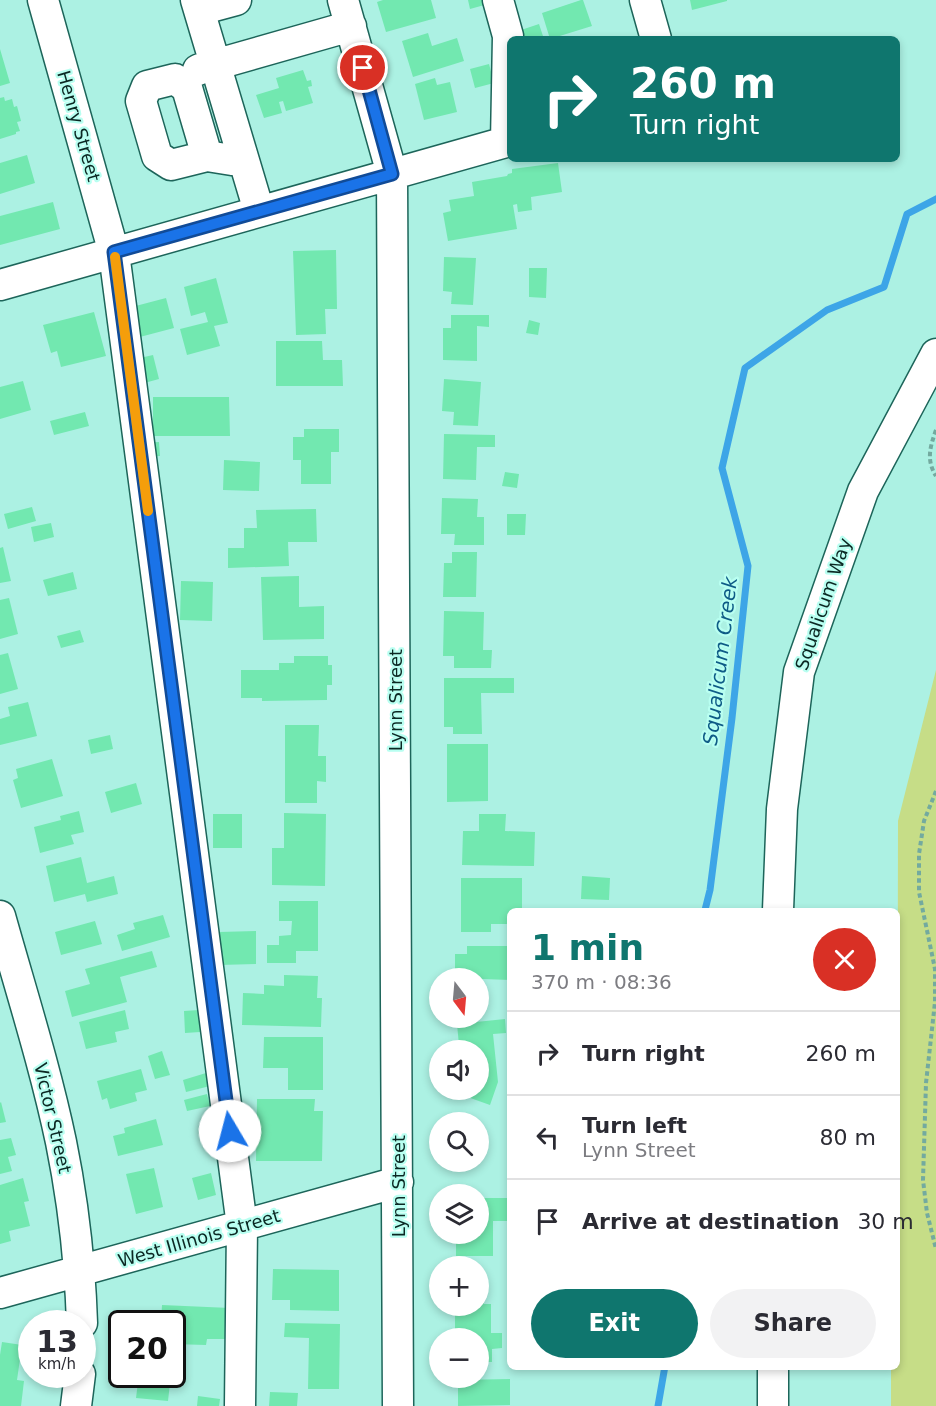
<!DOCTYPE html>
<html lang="en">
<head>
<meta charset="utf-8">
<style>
	:root { --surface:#fff; --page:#f2f2f3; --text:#2b2b33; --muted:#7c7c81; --line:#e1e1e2; --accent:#0f766e }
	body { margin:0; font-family:"DejaVu Sans",sans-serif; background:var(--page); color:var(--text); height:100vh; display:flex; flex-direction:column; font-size:22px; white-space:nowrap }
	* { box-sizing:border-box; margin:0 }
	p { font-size:20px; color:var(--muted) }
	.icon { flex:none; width:33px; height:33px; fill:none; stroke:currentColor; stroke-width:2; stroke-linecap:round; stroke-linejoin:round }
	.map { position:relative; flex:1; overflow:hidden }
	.drawer { position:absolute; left:507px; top:908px; width:393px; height:462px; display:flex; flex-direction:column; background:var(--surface); border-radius:9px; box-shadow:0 3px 9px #0003 }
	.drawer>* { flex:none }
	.hud { position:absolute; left:507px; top:36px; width:393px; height:126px; border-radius:9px; box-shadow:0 3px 9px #0003; background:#0f766e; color:#fff; overflow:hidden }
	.needle { width:39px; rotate:164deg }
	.fabs { position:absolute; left:429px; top:968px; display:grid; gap:12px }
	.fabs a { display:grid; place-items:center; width:60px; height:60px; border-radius:50%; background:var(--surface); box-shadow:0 3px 9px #0003; font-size:30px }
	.speed { position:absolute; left:18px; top:1310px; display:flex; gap:12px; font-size:30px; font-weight:700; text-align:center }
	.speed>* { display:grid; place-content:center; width:78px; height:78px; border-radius:50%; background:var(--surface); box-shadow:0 3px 9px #0003; line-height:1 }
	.speed small { font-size:15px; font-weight:400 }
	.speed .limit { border:3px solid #111; border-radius:9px; background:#fff; color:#111 }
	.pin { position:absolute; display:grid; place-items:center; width:51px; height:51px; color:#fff; margin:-26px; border:3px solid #fff; border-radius:50%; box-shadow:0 2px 6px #0007 }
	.me { position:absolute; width:66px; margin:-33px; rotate:352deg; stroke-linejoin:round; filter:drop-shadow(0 0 4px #0008) }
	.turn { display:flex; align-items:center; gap:21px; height:126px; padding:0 24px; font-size:27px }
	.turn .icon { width:78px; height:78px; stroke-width:2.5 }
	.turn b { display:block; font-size:42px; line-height:51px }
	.round { display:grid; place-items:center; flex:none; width:63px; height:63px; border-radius:32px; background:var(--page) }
	.summary { display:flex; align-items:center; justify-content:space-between; height:102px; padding:0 24px }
	h1 { font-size:36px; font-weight:800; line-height:45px; color:var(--accent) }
	.action { display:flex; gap:12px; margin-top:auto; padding:12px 24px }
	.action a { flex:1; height:69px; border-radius:36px; background:var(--accent); color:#fff; font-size:24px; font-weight:800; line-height:69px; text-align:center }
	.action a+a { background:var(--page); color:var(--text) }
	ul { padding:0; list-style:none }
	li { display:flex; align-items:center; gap:18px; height:84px; padding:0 24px; border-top:2px solid var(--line) }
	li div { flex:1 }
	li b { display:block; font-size:22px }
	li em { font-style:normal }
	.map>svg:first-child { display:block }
	.green { fill:#c6dd87 }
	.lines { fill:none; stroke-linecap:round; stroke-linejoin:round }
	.stream { stroke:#3da5e7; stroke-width:7 }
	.building { fill:#72e8b0 }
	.minor-casing { stroke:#1d655a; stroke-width:33 }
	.path { stroke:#73aa9f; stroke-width:4; stroke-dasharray:4.5 3; stroke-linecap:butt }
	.minor { stroke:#fff; stroke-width:30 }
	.route-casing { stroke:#114b97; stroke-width:15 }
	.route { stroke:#1a73e8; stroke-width:10 }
	.slow { stroke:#f59e0b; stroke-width:10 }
	.labels { text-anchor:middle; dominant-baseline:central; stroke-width:4.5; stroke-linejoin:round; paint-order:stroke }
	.street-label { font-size:18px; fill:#0b2823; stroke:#b9fff1 }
	.water-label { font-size:20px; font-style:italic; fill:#0e5b86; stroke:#b9fff1 }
</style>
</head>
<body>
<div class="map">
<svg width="936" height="1406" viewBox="0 0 936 1406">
	<rect width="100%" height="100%" fill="#acf1e3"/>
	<!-- green -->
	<path class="green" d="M936 670V1406H891V1367L897 1366 898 821Z"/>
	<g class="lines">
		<!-- stream -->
		<path class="stream" d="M705 910 710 890 732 718 748 566 722 468 745 368 827 310 884 287 907 214 936 199
			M658 1406 665 1366"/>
	</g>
	<!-- building -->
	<path class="building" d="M383 0H431L436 18 386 32 377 2Z
		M468 0H486L488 4 470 9Z
		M581 0H583L592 26 550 39 542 13Z
		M690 0H727V1L692 10Z
		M539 24 544 39H514L512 33Z
		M428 33 432 46 457 38 464 61 413 77 402 41Z
		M0 49 10 83 0 86Z
		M489 64 494 83 475 88 470 69Z
		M303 70 307 81 311 80 312 86 308 87 313 103 286 111 283 101 279 102 282 113 264 118 256 95 279 88 276 78Z
		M435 78 437 85 450 82 457 112 424 120 415 84Z
		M4 97 5 101 12 99 14 107 17 106 21 121 17 122 20 131 16 132V134L0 139V98Z
		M27 155 35 183 0 194V163Z
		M558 163 562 192 531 197 532 210 518 212 517 204 513 205 517 229 448 241 443 213 451 211 449 200 474 196 472 182 507 176 508 174 512 173V169Z
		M53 202 60 229 0 245V216Z
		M336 250 337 309H325L326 334 296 335 293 251Z
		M444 257 476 258 473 305 451 304 452 292 443 291Z
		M529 268H547L546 298 529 297Z
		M216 278 228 323 214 326 220 346 187 355 180 329 208 322 205 312 191 316 184 287Z
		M166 298 174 328 136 338 128 308Z
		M94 312 106 356 61 367 57 351 51 353 43 325Z
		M451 315H489V327L477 326V361L443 360V328H451Z
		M529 320 540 323 538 335 526 333Z
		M276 341H322L323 360H342L343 386H276Z
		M153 355 159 379 137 385 131 360Z
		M444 379 481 382 478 426 453 425 454 412 442 411Z
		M23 381 31 410 0 419V387Z
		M153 397H229L230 436H153Z
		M85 412 89 426 54 435 50 421Z
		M304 429H339V452H331V484H301V460H293V437H304Z
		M444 434 495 435V447H477L476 480 443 479Z
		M159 442 160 456 141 457V443Z
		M224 460 260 462 259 491 223 490Z
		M505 472 519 474 517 488 502 486Z
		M442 498 478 499 477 517H484V545H454L455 534H441Z
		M32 507 36 521 8 529 4 514Z
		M316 509 317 542H288L289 566 228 568V548H244V528H257L256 510Z
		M507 514H526L525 535H507Z
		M51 523 54 537 34 542 31 527Z
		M3 547 11 581 0 583V548Z
		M452 552H477L476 597H443L444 563H452Z
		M73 572 77 589 48 596 43 580Z
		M299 576V607L324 606V639L263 640 261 577Z
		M181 581 213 582 212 621 180 620Z
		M9 598 18 634 0 639V600Z
		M444 611 484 612 483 650H492L491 668H454V656H443Z
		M80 630 84 642 61 648 57 636Z
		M8 653 18 689 0 694V655Z
		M294 656H328V665H332V685H327V700L262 701V698H241V670H279V663H294Z
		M444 678H514V693H481L482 734H453V727H444Z
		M28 702 37 736 0 745V719L10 716 8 707Z
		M285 725H319L318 756H326V782L317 781V803H285Z
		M110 735 113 749 91 754 88 740Z
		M447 744H488V801L447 802Z
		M52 759 63 796 21 808 13 780 18 778 16 769Z
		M136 783 142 804 111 813 105 792Z
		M79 811 84 832 71 835 74 844 40 853 34 827 61 820 60 816Z
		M284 813 326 814 325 886 272 885V848H284Z
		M213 814H242V848H213Z
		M479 814H506L505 831 535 832 534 866 462 865 463 831H479Z
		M81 857 87 883 114 876 118 894 87 902 85 894 54 902 46 866Z
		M582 876 610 878 609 900 581 899Z
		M461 878H522V910H510V924H491V932H461Z
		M279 901H318V951H296V963H267V945H279V936L291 935 292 921H279Z
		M163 915 170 937 122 951 117 935 135 929 133 923Z
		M95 921 102 944 61 955 55 932Z
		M256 931V964L219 965V932Z
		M467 946H510V980L455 978V954H467Z
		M152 951 157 967 120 977 127 1002 72 1017 65 991 90 984 85 969Z
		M284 975 318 976 317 998H322L321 1027 242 1025 243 993 264 994V985L284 986Z
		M125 1010 129 1029 115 1032 117 1042 86 1049 79 1022Z
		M199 1010 200 1032 185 1033 184 1011Z
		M505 1019 506 1033 493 1034 498 1082 490 1105 462 1095 465 1089H478V1050H470V1044L459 1045 457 1024Z
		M264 1037H323V1090H288V1068H263Z
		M162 1051 170 1075 155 1079 148 1056Z
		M141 1069 147 1090 135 1093 137 1101 110 1109 107 1098 102 1100 97 1081Z
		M206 1073 210 1086 186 1092 183 1080Z
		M207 1094 210 1106 187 1111 184 1100Z
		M257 1099H315L314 1111H323L322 1161H256Z
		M1 1102 6 1122 0 1123V1103Z
		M156 1119 163 1145 118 1156 113 1136 125 1133 124 1128Z
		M11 1138 16 1155 8 1157 12 1171 0 1174V1140Z
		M154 1168 163 1207 136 1214 126 1174Z
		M211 1173 216 1195 198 1200 192 1178Z
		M23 1178 29 1201 24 1202 30 1226 9 1231 11 1241 0 1244V1185Z
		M478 1198H508V1221H493V1256H456V1233H478Z
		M273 1269 339 1270V1311L290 1310V1300H272Z
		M478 1286H484V1304H491V1333H502V1348L492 1349V1362H478V1338H455V1311H448V1305H478Z
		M162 1305 230 1308 229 1339H207L206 1345 172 1344V1323H161Z
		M285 1323 340 1324 339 1389H308L309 1338 284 1337Z
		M2 1342 22 1345 17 1380 24 1381 21 1406H0V1355Z
		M139 1374H171L168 1401 136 1398Z
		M510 1379V1405L458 1406V1380Z
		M270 1392 298 1393 297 1406H269Z
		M198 1396 220 1399 219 1406H197Z"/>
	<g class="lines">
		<!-- minor casing -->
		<g class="minor-casing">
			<path id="minor" d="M43 0 114 253 242 1226 240 1406
				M196 0 259 211
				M343 0 392 174 398 1406
				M645 0 656 39
				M199 10 236 0
				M198 70 200 69 351 26
				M207 156 187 88 175 79 147 86 141 101 157 156 171 165 207 156 232 160 243 159
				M0 285 506 142 508 36 498 0
				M778 910 782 809 799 672 863 491 936 354
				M0 916C21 991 45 1066 61 1142 73 1201 80 1262 82 1323
				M0 1293 398 1182
				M76 1406 80 1374
				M773 1406V1366"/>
		</g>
		<!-- path -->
		<path class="path" d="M936 430C930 447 926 460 936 476
			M936 791 924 821 919 854V892L935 969V1002L926 1083 923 1180 927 1213 936 1249"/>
		<!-- minor -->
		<use href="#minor" class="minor"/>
	</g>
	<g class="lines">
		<!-- route casing -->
		<g class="route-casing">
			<path id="route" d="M230 1131 114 252 392 174 363 68"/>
		</g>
		<!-- route -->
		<use href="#route" class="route"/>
		<!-- slow -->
		<path class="slow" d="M115 257 148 511"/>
	</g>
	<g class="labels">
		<!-- street labels -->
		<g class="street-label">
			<text transform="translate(79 126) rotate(74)">Henry Street</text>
			<text transform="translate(823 604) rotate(-71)">Squalicum Way</text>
			<text transform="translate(395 700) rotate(-90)">Lynn Street</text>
			<text transform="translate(53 1118) rotate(77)">Victor Street</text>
			<text transform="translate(398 1186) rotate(-90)">Lynn Street</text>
			<text transform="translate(199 1238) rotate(-16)">West Illinois Street</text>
		</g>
		<!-- water labels -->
		<g class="water-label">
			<text transform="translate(720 661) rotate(-83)">Squalicum Creek</text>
		</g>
	</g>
</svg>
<div class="fabs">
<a><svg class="needle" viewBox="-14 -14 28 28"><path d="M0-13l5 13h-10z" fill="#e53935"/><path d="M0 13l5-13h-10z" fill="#7c7c81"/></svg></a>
<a><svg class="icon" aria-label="sound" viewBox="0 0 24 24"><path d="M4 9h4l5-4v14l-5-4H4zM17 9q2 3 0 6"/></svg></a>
<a><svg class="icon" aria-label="search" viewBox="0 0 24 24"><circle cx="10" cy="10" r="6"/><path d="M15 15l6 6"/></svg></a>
<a><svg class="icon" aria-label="layers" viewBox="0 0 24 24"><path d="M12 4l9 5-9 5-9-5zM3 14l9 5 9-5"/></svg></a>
<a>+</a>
<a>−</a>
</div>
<div class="speed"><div>13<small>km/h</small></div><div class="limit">20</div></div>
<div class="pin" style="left:363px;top:68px;background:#d93025"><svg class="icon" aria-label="arrive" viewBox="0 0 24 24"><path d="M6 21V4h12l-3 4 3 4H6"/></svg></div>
<svg class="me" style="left:230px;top:1131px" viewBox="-20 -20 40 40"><circle r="19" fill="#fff"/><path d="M0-13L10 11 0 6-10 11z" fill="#1a73e8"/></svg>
<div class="hud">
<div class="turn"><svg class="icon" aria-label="right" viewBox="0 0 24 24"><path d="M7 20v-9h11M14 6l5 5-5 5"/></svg><div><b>260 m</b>Turn right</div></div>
</div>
<section class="drawer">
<div class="summary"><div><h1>1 min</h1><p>370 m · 08:36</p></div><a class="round" style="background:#d93025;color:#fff"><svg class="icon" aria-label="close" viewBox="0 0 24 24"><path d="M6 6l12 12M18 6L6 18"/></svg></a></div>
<ul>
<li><svg class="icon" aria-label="right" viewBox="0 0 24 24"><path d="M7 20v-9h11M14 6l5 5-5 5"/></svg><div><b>Turn right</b></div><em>260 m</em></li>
<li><svg class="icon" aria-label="left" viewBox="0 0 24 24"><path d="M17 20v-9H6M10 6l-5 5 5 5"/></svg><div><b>Turn left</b><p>Lynn Street</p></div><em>80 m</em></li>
<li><svg class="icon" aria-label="arrive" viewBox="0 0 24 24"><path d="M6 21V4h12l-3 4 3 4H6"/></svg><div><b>Arrive at destination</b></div><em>30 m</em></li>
</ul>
<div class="action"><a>Exit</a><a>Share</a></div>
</section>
</div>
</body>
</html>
